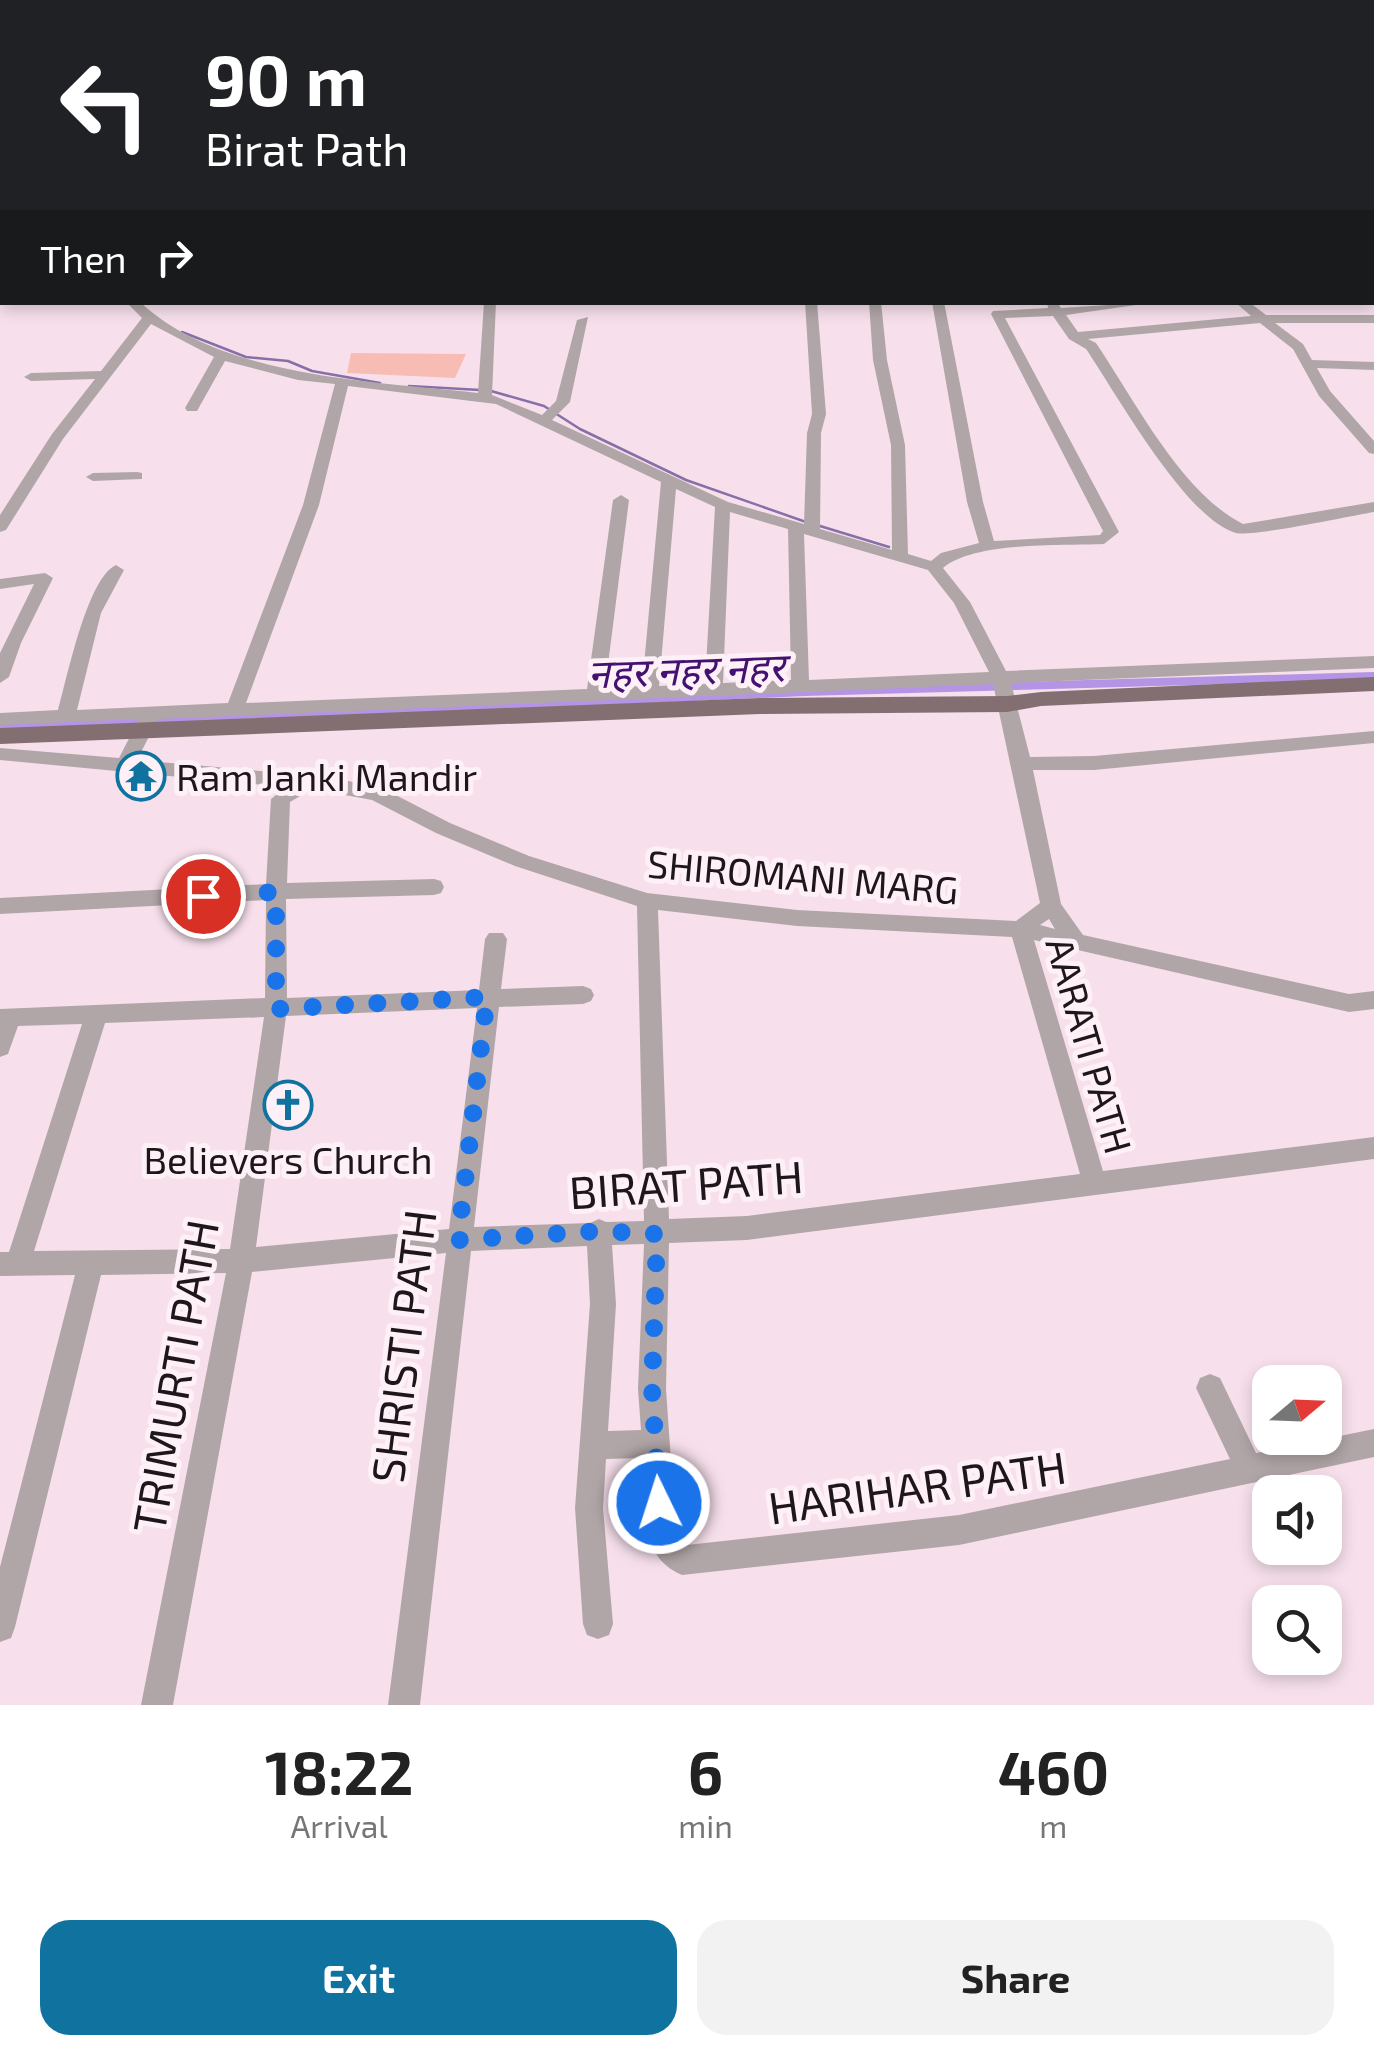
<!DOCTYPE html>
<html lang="en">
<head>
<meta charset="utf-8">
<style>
	:root { --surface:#fff; --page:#f2f2f2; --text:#222; --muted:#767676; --accent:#0f729f }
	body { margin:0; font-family:"Exo 2","Noto Sans Devanagari",sans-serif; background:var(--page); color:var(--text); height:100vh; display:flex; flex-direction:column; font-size:38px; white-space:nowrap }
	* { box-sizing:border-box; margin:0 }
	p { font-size:32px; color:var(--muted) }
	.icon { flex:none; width:55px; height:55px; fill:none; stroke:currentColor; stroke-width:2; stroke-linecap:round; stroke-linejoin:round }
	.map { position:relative; height:1705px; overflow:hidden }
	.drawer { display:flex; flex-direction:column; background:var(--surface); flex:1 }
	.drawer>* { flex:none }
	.guide { position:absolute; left:0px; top:0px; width:1375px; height:305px; box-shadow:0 5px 15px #0003; background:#202124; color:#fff; overflow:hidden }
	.needle { width:65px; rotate:71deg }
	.buttons { position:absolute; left:1252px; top:1365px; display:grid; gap:20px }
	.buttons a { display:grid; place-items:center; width:90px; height:90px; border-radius:20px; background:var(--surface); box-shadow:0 5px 15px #0003; font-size:50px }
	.pin { position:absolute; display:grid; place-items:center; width:85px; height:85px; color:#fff; margin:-42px; border:5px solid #fff; border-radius:50%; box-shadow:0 2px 10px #0007 }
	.me { position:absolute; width:110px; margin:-55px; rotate:356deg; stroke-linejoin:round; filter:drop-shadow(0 0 8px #0008) }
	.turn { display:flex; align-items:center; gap:35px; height:210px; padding:0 40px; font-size:45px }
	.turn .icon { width:130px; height:130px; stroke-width:2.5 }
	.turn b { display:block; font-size:70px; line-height:85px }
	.then { display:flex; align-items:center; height:95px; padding:0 40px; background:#0003; gap:20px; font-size:38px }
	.eta { display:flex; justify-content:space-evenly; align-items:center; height:170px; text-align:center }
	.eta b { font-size:60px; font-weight:700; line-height:70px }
	.primary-button { display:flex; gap:20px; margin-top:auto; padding:20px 40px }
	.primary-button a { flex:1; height:115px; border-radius:30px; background:var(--accent); color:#fff; font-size:40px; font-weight:700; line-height:115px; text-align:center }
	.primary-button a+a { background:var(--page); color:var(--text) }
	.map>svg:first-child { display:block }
	.green { fill:#f7bdb4 }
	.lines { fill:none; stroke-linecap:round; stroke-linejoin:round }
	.stream { stroke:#876fa8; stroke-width:2.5 }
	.canal { fill:#b495e5; fill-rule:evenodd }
	.minor { fill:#b1a6a7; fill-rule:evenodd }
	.major { fill:#836f72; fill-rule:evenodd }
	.route { stroke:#1a73e8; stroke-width:18; stroke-dasharray:0 32.4 }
	.labels { text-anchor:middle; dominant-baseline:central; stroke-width:10; stroke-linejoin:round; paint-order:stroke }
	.poi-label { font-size:38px; fill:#1e161a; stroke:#fef0f7; text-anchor:start }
	.street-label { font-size:38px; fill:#1e161a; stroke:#fef0f7 }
	.water-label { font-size:40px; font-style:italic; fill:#431271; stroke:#fef0f7 }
	.near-street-label { font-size:45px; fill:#1e161a; stroke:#fef0f7 }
</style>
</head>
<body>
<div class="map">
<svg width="1374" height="1705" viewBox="0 0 1374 1705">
	<rect width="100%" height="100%" fill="#f7e0ec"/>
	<!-- green -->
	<path class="green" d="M351 353 466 354 455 378 347 373Z"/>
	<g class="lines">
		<!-- stream -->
		<path class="stream" d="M749 2 755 0
			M182 332 246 357 288 361 312 371 380 383
			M409 386 480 390
			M491 391 544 406 580 429 686 480 806 522
			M820 526 889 547"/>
		<!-- canal -->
		<path class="canal" d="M1374 672V680L805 696 0 732V722L805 688Z"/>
		<!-- minor -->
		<path class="minor" d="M490 0H498V2H490Z
			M960 0H970L971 2H962Z
			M1049 0H1058L1059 2H1051Z
			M1108 0H1117L1118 2H1110Z
			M1156 0H1164L1165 2H1157Z
			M2 101V107L0 108V102Z
			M1372 109 1374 110V116H1372Z
			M1372 146H1374V154H1372Z
			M1372 167H1374V173H1372Z
			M1372 234H1374V240H1372Z
			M1372 280 1374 281V290L1372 289Z
			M126 302H140C221 378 373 381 478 393L484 302H496L492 395 542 415 556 401 577 320 588 317 570 402 552 420 728 502 804 524 807 433 812 414 805 302H817L826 414 821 433 820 529 892 550 891 445 873 360 869 302H881L887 360 905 445 908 554 931 561 941 553 979 543 967 502 932 302H944L983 502 994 541 1100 535 1103 531 991 314 993 311 1048 308 1047 302H1057L1061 308 1157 302 1066 315 1078 332 1251 316 1235 302H1249L1266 315H1374V323H1275L1303 344 1312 360 1374 362V370L1317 368 1330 391 1374 441V454L1369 453 1319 396 1293 349 1260 323 1088 339 1096 343C1134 399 1181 493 1243 524L1374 502V512C1350 516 1253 537 1236 533 1186 519 1116 393 1086 349L1069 339 1053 316 1005 318 1119 532 1104 544C1062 546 975 541 943 568L970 602 1006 671 1374 656V668L1011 683 1030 757 1094 756 1374 731V743L1094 770H1033L1061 904 1083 935 1349 994 1374 991V1009L1349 1012 1034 940 1103 1171 1374 1137V1159L747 1240 669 1243 666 1389 676 1533 687 1545 959 1515 1230 1459 1196 1388 1200 1378 1210 1374 1220 1378 1256 1453 1374 1429V1457L959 1545 682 1575C635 1555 645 1501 642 1458L606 1459 603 1508 613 1624 609 1635 598 1639 587 1635 583 1624 575 1508 590 1304 587 1246 471 1251 420 1705H388L446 1253 252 1272 173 1705H141L226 1273 101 1275 15 1627 11 1638 0 1642V1567L75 1275 0 1276V1252H9L82 1024 18 1026 8 1054 0 1057V1009L265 998 266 900 0 914V898L266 884 271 799 286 787 0 760V748L119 758 139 719 0 725V713L58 710C67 679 87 578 116 565L124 570 101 613 77 710 228 703 303 505 335 384 298 380 225 361 197 411H187L185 408 214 357 151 324 63 439 6 530 0 532V515L52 434 95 379 31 381 24 377 31 373 101 371 142 318ZM348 386 496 404 661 482 642 686 605 688 629 500 621 495 613 500 587 689 246 703 319 505ZM676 489 715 507 705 684 659 686ZM730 512 788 529 791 680 723 683ZM804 534 928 570 954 603 989 672 809 680ZM993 684 1040 903 1016 921 797 910 647 893 529 856 450 823 384 789 313 773 306 775 137 760 158 719ZM312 789 372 800 436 833 515 866 637 906 644 1221 606 1222 599 1219 590 1223 474 1227 499 1007 583 1004 591 1001 594 995 591 989 583 986 501 989 507 939 503 933H489L485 939 479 990 287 998 286 899 434 895 441 893 444 887 441 881 434 879 287 883 290 802ZM658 910 797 926 1012 937 1080 1174 747 1216 669 1219ZM1049 919 1055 929 1040 925ZM477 1008 449 1229 256 1247 286 1016ZM264 1017 230 1249 34 1251 105 1023ZM644 1244 638 1389 641 1430 608 1431 616 1304 612 1245Z
			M137 472 142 473V479L93 481 86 477 93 473Z
			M45 573 53 578 21 643 9 677 0 683V653L34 584 0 589V579Z"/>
		<!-- major -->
		<path class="major" d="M1374 677V691L1041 706 1007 712 760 714 0 744V728L760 698 1007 696 1041 692Z"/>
	</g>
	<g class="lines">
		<!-- route -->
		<path class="route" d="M203 896 276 892V1009L487 997 458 1240 599 1231 657 1234 652 1389 659 1503"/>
	</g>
	<!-- icons -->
	<defs>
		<g id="temple-ring" transform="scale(2.5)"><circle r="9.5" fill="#fef0f7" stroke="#0f729f" stroke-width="1.5"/><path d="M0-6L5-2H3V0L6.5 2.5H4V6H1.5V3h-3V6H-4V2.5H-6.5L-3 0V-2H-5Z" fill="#0f729f"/></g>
		<g id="church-ring" transform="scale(2.5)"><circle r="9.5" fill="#fef0f7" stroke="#0f729f" stroke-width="1.5"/><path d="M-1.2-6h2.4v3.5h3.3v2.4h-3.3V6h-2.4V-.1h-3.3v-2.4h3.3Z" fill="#0f729f"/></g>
	</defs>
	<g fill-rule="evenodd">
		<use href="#temple-ring" x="141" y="776"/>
		<use href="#church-ring" x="288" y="1105"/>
	</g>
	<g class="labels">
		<!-- poi labels -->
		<g class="poi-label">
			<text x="176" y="776">Ram Janki Mandir</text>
			<text x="288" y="1159" text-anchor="middle">Believers Church</text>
		</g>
		<!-- street labels -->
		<g class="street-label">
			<text transform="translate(803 876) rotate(5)">SHIROMANI MARG</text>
			<text transform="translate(1090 1045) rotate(74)">AARATI PATH</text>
		</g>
		<!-- water labels -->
		<g class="water-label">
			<text transform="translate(686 669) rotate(-2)">नहर नहर नहर</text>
		</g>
		<!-- near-street labels -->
		<g class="near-street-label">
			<text transform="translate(686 1183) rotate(-4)">BIRAT PATH</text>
			<text transform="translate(402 1346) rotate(-83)">SHRISTI PATH</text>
			<text transform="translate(174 1376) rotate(-80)">TRIMURTI PATH</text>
			<text transform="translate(917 1486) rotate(-8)">HARIHAR PATH</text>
		</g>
	</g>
</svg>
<div class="buttons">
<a><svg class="needle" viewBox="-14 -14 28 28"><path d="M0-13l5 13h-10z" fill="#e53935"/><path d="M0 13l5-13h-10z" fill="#767676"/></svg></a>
<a><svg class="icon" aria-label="sound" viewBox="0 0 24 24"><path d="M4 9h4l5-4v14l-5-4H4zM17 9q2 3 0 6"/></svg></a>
<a><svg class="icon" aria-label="search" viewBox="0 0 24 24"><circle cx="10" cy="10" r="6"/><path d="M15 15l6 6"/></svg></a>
</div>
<div class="pin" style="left:203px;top:896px;background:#d93025"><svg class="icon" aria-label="arrive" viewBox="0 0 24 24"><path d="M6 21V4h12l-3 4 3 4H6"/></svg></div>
<svg class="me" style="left:659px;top:1503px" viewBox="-20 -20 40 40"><circle r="17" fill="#1a73e8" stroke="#fff" stroke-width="3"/><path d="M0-11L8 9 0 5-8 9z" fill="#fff"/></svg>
<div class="guide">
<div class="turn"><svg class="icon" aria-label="left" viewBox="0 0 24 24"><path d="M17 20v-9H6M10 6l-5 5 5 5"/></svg><div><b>90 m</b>Birat Path</div></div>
<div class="then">Then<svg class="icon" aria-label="right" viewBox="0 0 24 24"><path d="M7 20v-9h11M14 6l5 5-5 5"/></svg></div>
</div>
</div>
<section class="drawer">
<div class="eta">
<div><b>18:22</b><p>Arrival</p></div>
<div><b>6</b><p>min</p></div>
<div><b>460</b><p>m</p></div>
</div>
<div class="primary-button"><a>Exit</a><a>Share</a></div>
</section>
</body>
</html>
